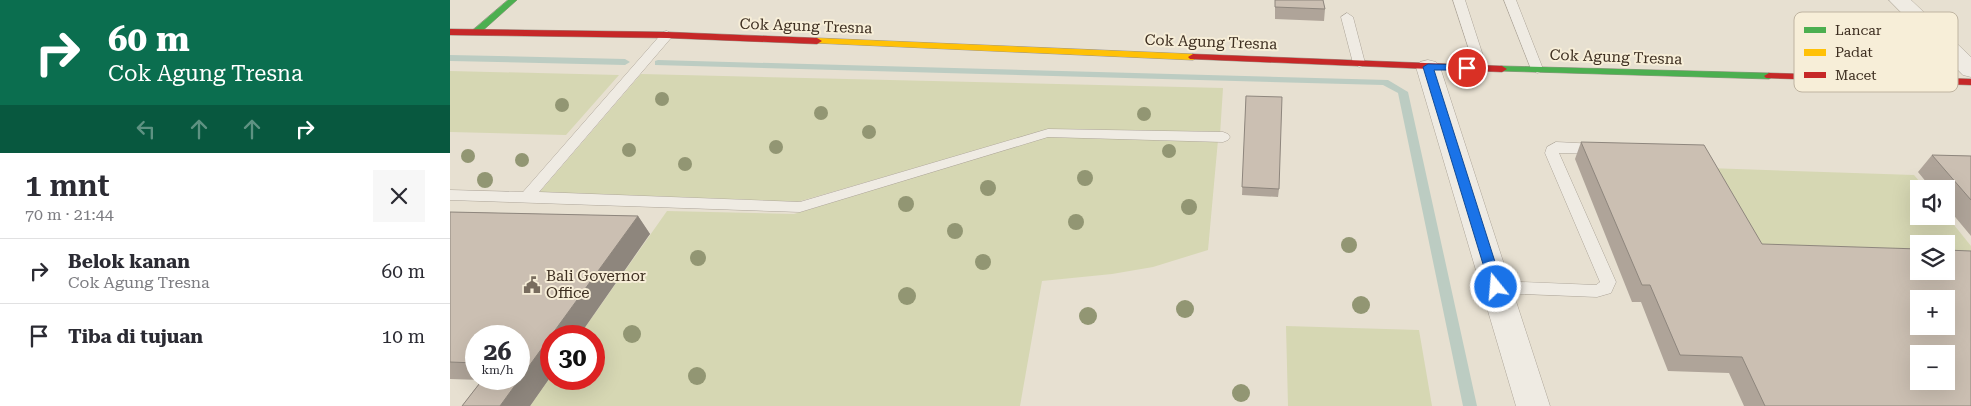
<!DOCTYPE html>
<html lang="id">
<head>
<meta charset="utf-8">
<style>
	:root { --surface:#fff; --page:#f7f7f7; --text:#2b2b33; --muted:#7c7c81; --line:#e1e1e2 }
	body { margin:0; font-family:"Roboto Serif",serif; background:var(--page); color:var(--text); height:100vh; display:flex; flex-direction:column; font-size:19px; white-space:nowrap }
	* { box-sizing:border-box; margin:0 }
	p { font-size:16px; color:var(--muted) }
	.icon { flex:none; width:28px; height:28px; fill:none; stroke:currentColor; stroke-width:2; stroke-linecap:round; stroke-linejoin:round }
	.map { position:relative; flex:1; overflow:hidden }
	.drawer { display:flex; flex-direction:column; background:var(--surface); width:450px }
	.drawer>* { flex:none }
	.hud { background:#0b6e4f; color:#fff; overflow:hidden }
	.controls { position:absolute; left:1460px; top:180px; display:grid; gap:10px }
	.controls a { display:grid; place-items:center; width:45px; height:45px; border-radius:0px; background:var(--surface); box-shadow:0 5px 20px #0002; font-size:25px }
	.speed { position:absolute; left:15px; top:325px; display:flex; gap:10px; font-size:25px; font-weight:700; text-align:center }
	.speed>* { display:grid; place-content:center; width:65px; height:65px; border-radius:50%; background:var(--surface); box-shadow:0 5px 20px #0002; line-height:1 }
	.speed small { font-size:12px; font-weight:400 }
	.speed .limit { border:8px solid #d22; background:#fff; color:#111 }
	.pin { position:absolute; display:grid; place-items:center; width:42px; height:42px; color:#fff; margin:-21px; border:2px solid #fff; border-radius:50%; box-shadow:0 1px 5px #0007 }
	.me { position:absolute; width:55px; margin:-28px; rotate:343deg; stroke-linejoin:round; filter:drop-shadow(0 0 4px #0008) }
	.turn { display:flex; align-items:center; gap:18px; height:105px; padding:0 25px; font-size:22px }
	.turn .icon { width:65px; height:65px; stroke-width:2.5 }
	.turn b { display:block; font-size:35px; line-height:42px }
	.lanes { display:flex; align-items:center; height:48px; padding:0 25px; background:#0003; justify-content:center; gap:25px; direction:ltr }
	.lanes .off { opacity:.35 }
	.round { display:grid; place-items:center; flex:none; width:52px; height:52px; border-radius:0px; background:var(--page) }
	.summary { display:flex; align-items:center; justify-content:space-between; height:85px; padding:0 25px }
	h1 { font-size:30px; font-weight:600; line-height:38px }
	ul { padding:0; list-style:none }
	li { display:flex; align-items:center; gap:15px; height:65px; padding:0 25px; border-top:1px solid var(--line) }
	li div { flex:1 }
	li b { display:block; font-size:19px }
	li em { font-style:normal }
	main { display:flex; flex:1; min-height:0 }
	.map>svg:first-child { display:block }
	.green { fill:#d6d7b3 }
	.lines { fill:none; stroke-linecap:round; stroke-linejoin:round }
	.stream { fill:#bcccc2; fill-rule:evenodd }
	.lane-casing { stroke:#ada599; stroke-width:1 }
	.street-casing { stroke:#ada599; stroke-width:1 }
	.fast-casing { stroke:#9c958a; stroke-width:1 }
	.slow-casing { stroke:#9c958a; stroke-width:1 }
	.jam-casing { stroke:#9c958a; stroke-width:1 }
	.lane { fill:#efebe3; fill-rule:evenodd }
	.street { fill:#efebe3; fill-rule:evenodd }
	.fast { fill:#4caf50; fill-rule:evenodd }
	.slow { fill:#ffc107; fill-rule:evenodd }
	.jam { fill:#c62828; fill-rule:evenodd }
	.tree { fill:#929673 }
	.wall { fill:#afa499; fill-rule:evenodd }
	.shaded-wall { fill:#8e867d }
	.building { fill:#cbbfb2; stroke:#8e867d; fill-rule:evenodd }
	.route { fill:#1a73e8; stroke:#114b97 }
	.labels { text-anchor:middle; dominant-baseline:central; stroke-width:4; stroke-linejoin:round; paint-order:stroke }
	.street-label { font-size:15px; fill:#3d2e20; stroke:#f7eed8 }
	.poi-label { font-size:15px; fill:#3d2e20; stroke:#f7eed8; text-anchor:start }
	.key { fill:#f7eed8; stroke:#bfb4a1; stroke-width:1 }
	.key-label { font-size:14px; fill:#3d2e20 }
</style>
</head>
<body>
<main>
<section class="drawer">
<div class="hud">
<div class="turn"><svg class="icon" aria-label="right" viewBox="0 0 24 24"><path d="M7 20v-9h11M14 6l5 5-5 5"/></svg><div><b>60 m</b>Cok Agung Tresna</div></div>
<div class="lanes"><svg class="icon off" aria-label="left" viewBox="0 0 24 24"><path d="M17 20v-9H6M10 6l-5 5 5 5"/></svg><svg class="icon off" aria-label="ahead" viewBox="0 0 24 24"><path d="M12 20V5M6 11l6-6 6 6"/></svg><svg class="icon off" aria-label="ahead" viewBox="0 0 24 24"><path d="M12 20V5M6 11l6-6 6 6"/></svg><svg class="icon" aria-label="right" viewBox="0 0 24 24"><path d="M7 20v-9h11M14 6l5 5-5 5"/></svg></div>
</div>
<div class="summary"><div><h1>1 mnt</h1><p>70 m · 21:44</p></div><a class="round"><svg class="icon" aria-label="close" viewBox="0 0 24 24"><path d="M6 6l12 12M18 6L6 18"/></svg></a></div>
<ul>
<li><svg class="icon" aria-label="right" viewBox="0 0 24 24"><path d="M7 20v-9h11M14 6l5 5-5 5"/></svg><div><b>Belok kanan</b><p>Cok Agung Tresna</p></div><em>60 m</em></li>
<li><svg class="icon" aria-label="arrive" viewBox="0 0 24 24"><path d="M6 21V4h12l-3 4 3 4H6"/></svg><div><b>Tiba di tujuan</b></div><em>10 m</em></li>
</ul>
</section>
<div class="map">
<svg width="1521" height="406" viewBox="0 0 1521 406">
	<rect width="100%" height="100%" fill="#e7e0d1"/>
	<!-- green -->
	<path class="green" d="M0 71 169 75 116 135 0 132Z
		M191 74 773 88 770 135 598 130 347 202 88 194Z
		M598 136 768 140 758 250 703 267 662 274 592 281 570 406H80L101 376V379H144V336H129L217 211 344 214Z
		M1258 168 1464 175 1476 189H1469V216H1496V215L1521 246V269L1496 268V244H1469V267L1308 261Z
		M836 326 969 330 982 406H838Z"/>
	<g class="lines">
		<!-- stream -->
		<path class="stream" d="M0 55 175 59 180 62 175 65 0 61Z
			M208 60 938 80 958 92 1027 406H1013L948 93 933 85 205 65V61Z"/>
		<!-- lane casing -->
		<g class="lane-casing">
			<path id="lane" d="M1003 0H1015L1037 68 1035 71 1031 72 1025 68Z
				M1054 0H1066L1093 69 1091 72 1087 73 1081 69Z
				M897 13 903 17 915 63 913 66 909 67 903 63 891 17Z
				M217 31 223 35 221 38 89 192 350 202 598 129 773 132 778 134 780 137 778 140 773 142 598 137 350 212 0 200V190L73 192 213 32Z
				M1106 142 1147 144 1152 146 1154 149 1152 152 1147 154 1109 153 1166 282 1161 293 1147 297 1046 293 1040 292 1038 287 1040 282 1046 281 1146 285 1150 282 1095 153 1097 147Z"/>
		</g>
		<!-- street casing -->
		<g class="street-casing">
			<path id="street" d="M1439 0H1461L1521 57V77L1513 75Z
				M978 60 986 62 990 67 1100 406H1066L966 67 970 62Z"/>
		</g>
		<!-- fast casing -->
		<g class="fast-casing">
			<path id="fast" d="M58 0H67L29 34H23V30Z
				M1052 66 1319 73 1324 76 1319 79 1049 71V67Z"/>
		</g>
		<!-- slow casing -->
		<g class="slow-casing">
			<path id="slow" d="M367 38 743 54 748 57 743 60 364 43V39Z"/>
		</g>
		<!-- jam casing -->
		<g class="jam-casing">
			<path id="jam" d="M0 29 217 32 367 38 372 41 367 44 217 38 0 35Z
				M743 54 1052 66 1057 69 1052 72 740 59 738 57Z
				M1319 73 1521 79V85L1316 78 1314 76Z"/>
		</g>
		<!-- lane -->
		<use href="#lane" class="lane"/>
		<!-- street -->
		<use href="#street" class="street"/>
		<!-- fast -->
		<use href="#fast" class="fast"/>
		<!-- slow -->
		<use href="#slow" class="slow"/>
		<!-- jam -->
		<use href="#jam" class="jam"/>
	</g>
	<!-- trees -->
	<g class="tree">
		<circle cx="212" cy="99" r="7"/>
		<circle cx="112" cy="105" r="7"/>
		<circle cx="371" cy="113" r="7"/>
		<circle cx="694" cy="114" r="7"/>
		<circle cx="419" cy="132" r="7"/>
		<circle cx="326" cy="147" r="7"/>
		<circle cx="179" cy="150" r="7"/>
		<circle cx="719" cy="151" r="7"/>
		<circle cx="18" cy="156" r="7"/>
		<circle cx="72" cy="160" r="7"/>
		<circle cx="235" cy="164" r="7"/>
		<circle cx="635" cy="178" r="8"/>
		<circle cx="35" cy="180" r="8"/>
		<circle cx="538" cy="188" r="8"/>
		<circle cx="456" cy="204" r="8"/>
		<circle cx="739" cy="207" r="8"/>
		<circle cx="626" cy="222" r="8"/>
		<circle cx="505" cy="231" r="8"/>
		<circle cx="899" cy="245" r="8"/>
		<circle cx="248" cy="258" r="8"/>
		<circle cx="533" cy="262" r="8"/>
		<circle cx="457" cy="296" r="9"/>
		<circle cx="911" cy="305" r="9"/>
		<circle cx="735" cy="309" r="9"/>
		<circle cx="638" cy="316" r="9"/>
		<circle cx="182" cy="334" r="9"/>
		<circle cx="247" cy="376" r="9"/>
		<circle cx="791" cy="393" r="9"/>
	</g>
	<!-- wall -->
	<path class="wall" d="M825 0H873L875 9 874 21 825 19Z
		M796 96 829 189 828 197 792 195Z
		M1131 142 1521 406H1294L1279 373 1218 371 1191 302H1182L1125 159Z
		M1482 155 1521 156V236L1496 206V189H1482L1468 172Z
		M0 212 188 216 200 234 101 336V376L80 406H12L32 380 0 379ZM26 336 69 379H26Z"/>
	<!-- shaded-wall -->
	<path class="shaded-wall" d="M188 216 200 234 129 336H101V376L80 406H50Z"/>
	<!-- building -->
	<path class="building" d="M825 0H873L875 9 825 7Z
		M796 96 832 97 829 189 792 187Z
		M1131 142 1254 145 1312 244 1469 249V271H1496V250L1521 251V406H1315L1292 357 1230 355 1200 285H1192ZM1469 299H1496V326H1469ZM1469 354H1496V381H1469Z
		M1482 155 1521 156V200Z
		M0 212 188 216 50 406H12L33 379H69V336H26V363L0 362Z"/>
	<!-- route -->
	<path class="route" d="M978 64 1017 65 1022 68 1017 70H984L1053 287 1051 290H1042L1040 287 973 67Z"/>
	<!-- icons -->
	<defs>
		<g id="civic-bare" transform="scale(1.35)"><path d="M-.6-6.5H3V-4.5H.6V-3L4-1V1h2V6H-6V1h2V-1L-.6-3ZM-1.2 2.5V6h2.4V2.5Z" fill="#786c5e" stroke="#f7eed8" stroke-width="2.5" paint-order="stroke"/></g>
	</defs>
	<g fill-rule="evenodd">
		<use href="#civic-bare" x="82" y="285"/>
	</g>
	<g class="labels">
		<!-- street labels -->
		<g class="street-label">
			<text transform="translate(356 26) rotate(2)">Cok Agung Tresna</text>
			<text transform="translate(761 42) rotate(2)">Cok Agung Tresna</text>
			<text transform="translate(1166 57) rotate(2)">Cok Agung Tresna</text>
		</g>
		<!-- poi labels -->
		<g class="poi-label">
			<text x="96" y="276">Bali Governor<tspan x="96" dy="17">Office</tspan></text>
		</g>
	</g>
	<!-- legend -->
	<rect x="1344" y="12" width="164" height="80" rx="8" class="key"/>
	<rect x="1354" y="27" width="22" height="6" fill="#4caf50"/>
	<rect x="1354" y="49" width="22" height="7" fill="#ffc107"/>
	<rect x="1354" y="72" width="22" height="6" fill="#c62828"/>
	<g class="key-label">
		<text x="1385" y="35">Lancar</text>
		<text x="1385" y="57">Padat</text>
		<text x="1385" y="80">Macet</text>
	</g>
</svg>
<div class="controls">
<a><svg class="icon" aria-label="sound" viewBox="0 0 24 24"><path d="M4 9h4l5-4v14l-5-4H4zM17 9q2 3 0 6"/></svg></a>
<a><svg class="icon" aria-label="layers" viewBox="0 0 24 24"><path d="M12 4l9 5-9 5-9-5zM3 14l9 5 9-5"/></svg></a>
<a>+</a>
<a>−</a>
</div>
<div class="speed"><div>26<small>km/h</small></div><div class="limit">30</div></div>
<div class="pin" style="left:1017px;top:68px;background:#d93025"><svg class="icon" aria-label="arrive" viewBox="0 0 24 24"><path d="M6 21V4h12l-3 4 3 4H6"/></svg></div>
<svg class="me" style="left:1046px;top:287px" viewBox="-20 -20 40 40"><circle r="17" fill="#1a73e8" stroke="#fff" stroke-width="3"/><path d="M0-11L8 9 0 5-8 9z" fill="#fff"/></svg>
</div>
</main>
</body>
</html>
